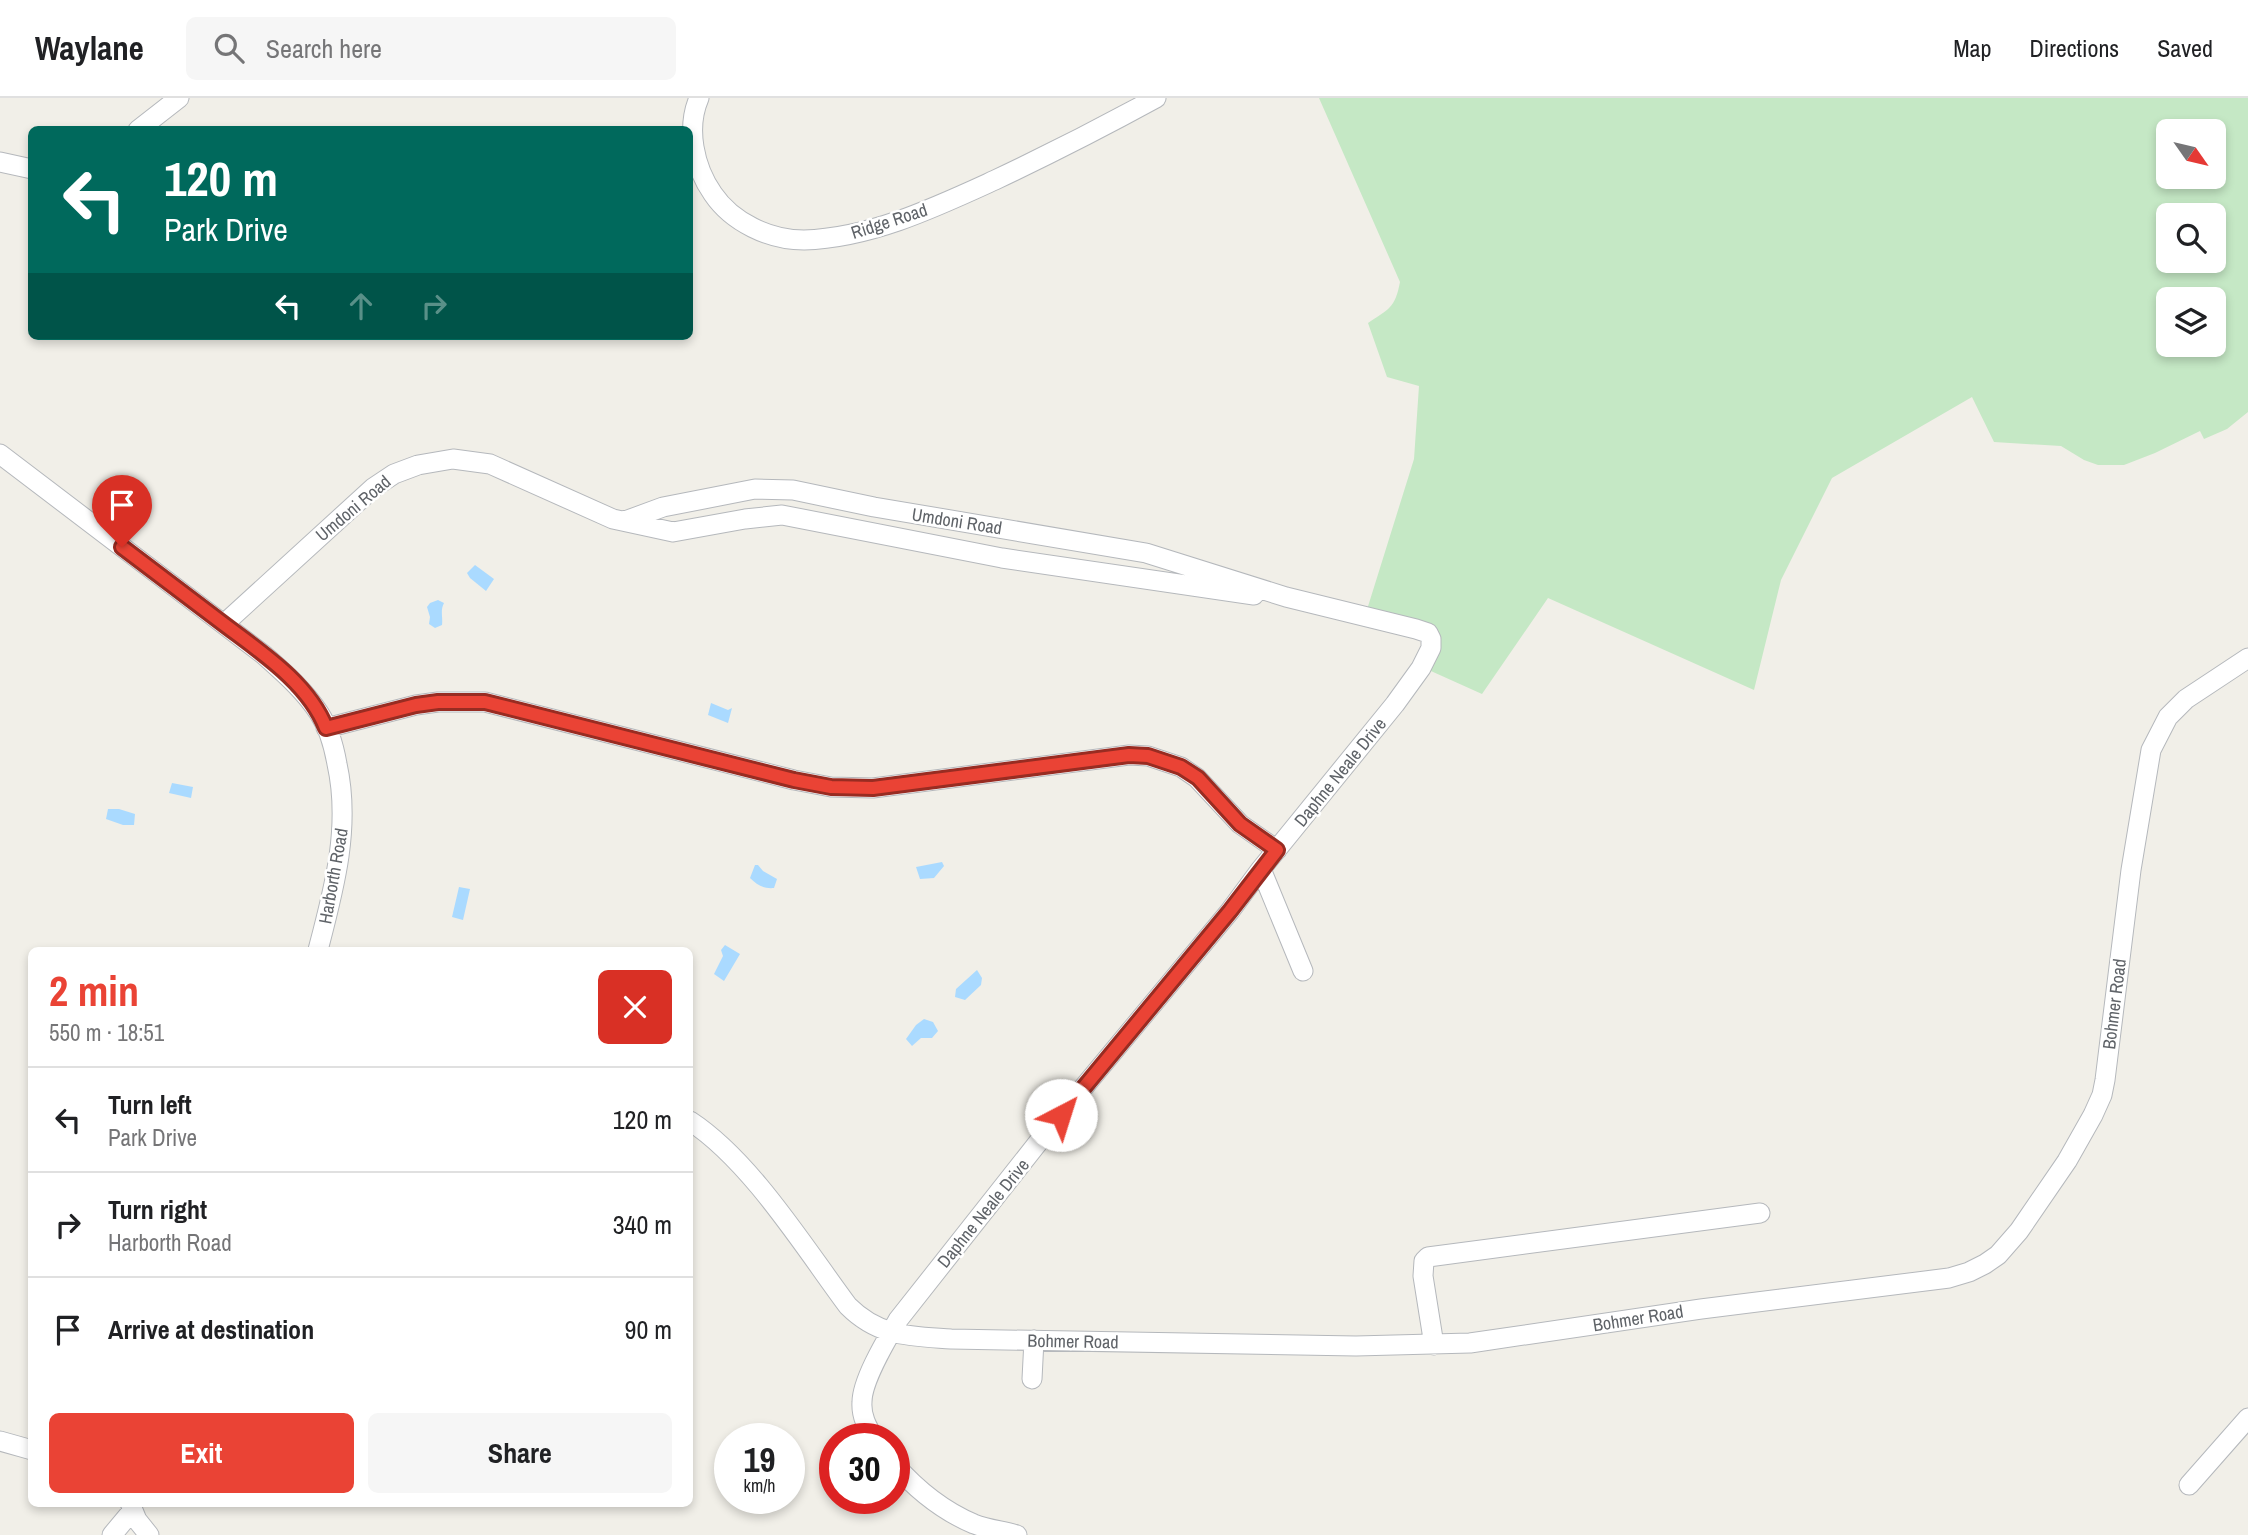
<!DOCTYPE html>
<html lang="en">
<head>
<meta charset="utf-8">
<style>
	:root { --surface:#fff; --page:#f6f6f6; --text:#202124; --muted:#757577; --line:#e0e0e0; --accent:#ea4335 }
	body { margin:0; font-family:"Archivo Narrow",sans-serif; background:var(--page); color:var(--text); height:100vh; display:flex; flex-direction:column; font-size:26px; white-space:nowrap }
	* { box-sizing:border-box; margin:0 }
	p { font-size:23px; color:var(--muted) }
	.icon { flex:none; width:38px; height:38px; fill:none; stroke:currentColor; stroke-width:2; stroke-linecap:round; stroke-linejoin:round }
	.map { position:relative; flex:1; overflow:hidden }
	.side { position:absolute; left:28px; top:849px; width:665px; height:560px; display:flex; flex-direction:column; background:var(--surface); border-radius:10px; box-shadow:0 4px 10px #0003 }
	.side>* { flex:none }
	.guide { position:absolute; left:28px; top:28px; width:665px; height:214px; border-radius:10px; box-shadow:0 4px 10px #0003; background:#00695c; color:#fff; overflow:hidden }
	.needle { width:46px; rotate:124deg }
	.controls { position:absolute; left:2156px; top:21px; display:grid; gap:14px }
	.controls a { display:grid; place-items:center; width:70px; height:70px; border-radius:10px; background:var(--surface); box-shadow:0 4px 10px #0003; font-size:35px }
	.speed { position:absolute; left:714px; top:1325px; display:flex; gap:14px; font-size:35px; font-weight:700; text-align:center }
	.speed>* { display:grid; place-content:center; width:91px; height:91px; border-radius:50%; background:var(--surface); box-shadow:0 4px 10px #0003; line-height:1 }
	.speed small { font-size:18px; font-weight:400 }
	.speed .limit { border:10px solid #d22; background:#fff; color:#111 }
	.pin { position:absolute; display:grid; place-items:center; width:60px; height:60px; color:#fff; margin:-72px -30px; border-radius:50% 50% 50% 0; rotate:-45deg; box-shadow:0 0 7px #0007 }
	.pin .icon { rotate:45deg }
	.me { position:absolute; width:77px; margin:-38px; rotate:40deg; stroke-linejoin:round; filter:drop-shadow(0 0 5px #0008) }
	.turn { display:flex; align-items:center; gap:24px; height:147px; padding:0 21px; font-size:32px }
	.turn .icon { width:91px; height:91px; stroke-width:2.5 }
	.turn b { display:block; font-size:49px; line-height:60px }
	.lanes { display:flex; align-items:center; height:66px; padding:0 21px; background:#0003; justify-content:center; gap:35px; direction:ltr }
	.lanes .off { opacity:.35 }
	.round { display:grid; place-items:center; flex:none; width:74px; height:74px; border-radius:10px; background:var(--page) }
	.headline { display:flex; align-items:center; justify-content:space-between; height:119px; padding:0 21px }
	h1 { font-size:42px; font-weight:700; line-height:52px; color:var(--accent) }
	.cta { display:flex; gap:14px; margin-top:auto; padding:14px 21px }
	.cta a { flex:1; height:80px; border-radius:10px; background:var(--accent); color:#fff; font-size:28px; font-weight:700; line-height:80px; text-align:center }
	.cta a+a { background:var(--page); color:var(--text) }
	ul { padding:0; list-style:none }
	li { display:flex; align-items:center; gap:21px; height:105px; padding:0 21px; border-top:2px solid var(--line) }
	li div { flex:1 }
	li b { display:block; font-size:26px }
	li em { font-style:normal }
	header { display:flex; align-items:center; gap:42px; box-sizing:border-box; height:98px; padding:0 35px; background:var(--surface); border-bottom:2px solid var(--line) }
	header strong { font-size:33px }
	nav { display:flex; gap:38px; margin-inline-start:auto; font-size:24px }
	.search { width:490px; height:63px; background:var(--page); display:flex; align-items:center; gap:18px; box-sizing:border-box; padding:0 24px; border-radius:10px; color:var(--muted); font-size:26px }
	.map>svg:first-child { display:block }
	.green { fill:#c5e8c5; fill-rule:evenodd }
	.water { fill:#aadaff }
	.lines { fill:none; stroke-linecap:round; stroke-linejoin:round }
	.minor-casing { stroke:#b5b8bc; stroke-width:21 }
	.minor { stroke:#fff; stroke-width:19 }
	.route-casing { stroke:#982c22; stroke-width:18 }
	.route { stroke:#ea4335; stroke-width:12 }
	.labels { text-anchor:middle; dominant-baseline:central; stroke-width:5; stroke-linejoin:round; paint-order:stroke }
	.street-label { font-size:18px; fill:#5f6368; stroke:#fff }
</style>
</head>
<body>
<header>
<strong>Waylane</strong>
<div class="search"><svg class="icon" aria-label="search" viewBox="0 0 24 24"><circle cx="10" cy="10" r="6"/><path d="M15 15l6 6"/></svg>Search here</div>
<nav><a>Map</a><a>Directions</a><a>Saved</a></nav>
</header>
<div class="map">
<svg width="2248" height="1437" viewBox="0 0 2248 1437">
	<rect width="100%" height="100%" fill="#f1efe8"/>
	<!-- green -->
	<path class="green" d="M1319 0H2248V314L2227 331 2204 341 2200 333 2155 355 2124 367H2098L2084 362 2061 348 1994 344 1972 299 1832 380 1781 482 1754 592 1548 500 1482 596 1422 569 1432 540 1365 518 1414 361 1419 288 1387 279 1368 225C1389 211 1395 210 1400 184ZM2168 33H2214V79H2168ZM2168 117H2214V163H2168ZM2168 201H2214V247H2168Z"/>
	<!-- water -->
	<path class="water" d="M475 467 494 481 486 493 470 480 467 475Z
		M438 502 444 505C440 513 443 518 442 527L435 530 429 526 430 519 427 509 430 505Z
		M711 605 728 612 732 610 728 625 708 617Z
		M172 685 193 689 191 700 169 695Z
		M108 711H119L135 716 134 727H123L106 721Z
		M942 764 944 768 934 780 920 781 916 769Z
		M755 767H758L763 773 777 781 774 790C764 791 757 787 750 780Z
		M459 789 470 791 463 822 452 819Z
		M725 847 740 856 724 883 714 876 723 858 721 852Z
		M977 872 982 880 981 887 965 902 955 899 956 891Z
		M924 921 933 924 938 933 932 940H921L912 948 906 941 916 927Z"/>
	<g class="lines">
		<!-- minor casing -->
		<g class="minor-casing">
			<path id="minor" d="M699 0C686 30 694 69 713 96 732 124 769 142 804 142 871 140 936 109 995 82 1050 56 1103 29 1156 0
				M138 32 179 0
				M0 64 32 71
				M0 356 264 557C284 575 304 592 319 615 329 630 334 649 337 666 351 729 334 791 318 852
				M625 423 663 409 755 391 793 392 874 409 1146 455 1286 499 1416 531 1428 535 1431 541V550L1421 570 1395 606 1261 771 1230 813 1044 1037 898 1222C887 1241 862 1282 862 1304 861 1318 867 1329 874 1340
				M224 526 373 390 394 376 418 367 453 361 490 366 613 421 673 434 745 421 782 417 1002 460 1254 497
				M326 630 416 607 438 604H485L794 682 831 689 873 690 1129 657 1148 658 1181 669 1197 680 1240 726 1277 752
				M1261 771 1303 873
				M690 1023C751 1063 804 1149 848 1208 879 1239 910 1238 951 1241L1356 1248 1470 1245 1701 1211 1949 1180 1969 1174 1985 1166 1998 1157 2019 1133 2067 1063 2093 1017 2102 997 2105 982 2131 772 2151 652 2168 619 2186 601 2248 560
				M1434 1247 1423 1178 1424 1163 1428 1159 1760 1115
				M1032 1281 1034 1242
				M0 1343 32 1352
				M894 1366C916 1391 943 1413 974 1426 987 1431 1003 1433 1017 1437
				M2189 1387 2248 1320
				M130 1405 137 1422 149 1437
				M112 1437 132 1413"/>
		</g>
		<!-- minor -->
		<use href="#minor" class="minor"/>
	</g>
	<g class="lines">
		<!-- route casing -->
		<g class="route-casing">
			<path id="route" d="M122 449C155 474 188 499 221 524 259 553 308 584 326 630L416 607 438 604H485L794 682 831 689 873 690 1129 657 1148 658 1181 669 1198 680 1240 726 1277 752 1230 813 1061 1017"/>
		</g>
		<!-- route -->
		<use href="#route" class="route"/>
	</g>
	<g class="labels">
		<!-- street labels -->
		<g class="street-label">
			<text transform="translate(889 123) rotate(-18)">Ridge Road</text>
			<text transform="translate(353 410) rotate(-40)">Umdoni Road</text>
			<text transform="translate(957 423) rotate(9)">Umdoni Road</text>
			<text transform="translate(1340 674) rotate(-51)">Daphne Neale Drive</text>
			<text transform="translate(333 778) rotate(-80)">Harborth Road</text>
			<text transform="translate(2114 906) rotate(-83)">Bohmer Road</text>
			<text transform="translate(983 1115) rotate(-51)">Daphne Neale Drive</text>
			<text transform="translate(1638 1220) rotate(-9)">Bohmer Road</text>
			<text transform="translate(1073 1243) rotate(1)">Bohmer Road</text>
		</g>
	</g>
</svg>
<div class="controls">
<a><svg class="needle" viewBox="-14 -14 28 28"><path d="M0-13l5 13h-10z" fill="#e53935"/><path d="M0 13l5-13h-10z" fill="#757577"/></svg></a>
<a><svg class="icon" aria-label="search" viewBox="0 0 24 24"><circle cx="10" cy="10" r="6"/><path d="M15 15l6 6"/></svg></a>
<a><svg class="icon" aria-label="layers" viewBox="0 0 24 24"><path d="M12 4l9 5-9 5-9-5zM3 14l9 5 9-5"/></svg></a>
</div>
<div class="speed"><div>19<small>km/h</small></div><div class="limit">30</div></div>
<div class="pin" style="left:122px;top:449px;background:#d93025"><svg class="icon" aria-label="arrive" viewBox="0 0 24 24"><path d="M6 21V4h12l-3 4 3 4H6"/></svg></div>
<svg class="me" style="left:1061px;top:1017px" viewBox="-20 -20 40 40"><circle r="19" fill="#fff"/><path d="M0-13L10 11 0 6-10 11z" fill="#ea4335"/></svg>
<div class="guide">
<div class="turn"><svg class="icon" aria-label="left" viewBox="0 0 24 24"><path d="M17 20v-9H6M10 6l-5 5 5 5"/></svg><div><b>120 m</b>Park Drive</div></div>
<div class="lanes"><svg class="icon" aria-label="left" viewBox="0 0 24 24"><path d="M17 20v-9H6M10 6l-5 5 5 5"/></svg><svg class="icon off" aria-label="ahead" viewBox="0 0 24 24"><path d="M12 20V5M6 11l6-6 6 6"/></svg><svg class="icon off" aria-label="right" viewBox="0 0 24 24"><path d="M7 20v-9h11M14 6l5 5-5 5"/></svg></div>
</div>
<section class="side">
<div class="headline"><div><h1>2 min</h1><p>550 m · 18:51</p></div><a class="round" style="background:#d93025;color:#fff"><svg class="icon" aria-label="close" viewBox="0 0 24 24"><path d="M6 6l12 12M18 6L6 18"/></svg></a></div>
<ul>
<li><svg class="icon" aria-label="left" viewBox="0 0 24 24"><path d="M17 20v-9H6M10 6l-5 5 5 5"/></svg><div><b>Turn left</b><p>Park Drive</p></div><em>120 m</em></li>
<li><svg class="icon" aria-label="right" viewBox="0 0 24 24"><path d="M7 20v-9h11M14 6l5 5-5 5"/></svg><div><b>Turn right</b><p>Harborth Road</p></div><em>340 m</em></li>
<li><svg class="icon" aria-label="arrive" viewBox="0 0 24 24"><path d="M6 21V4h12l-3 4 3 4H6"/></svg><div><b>Arrive at destination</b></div><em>90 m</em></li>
</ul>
<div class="cta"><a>Exit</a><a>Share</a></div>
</section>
</div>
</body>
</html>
